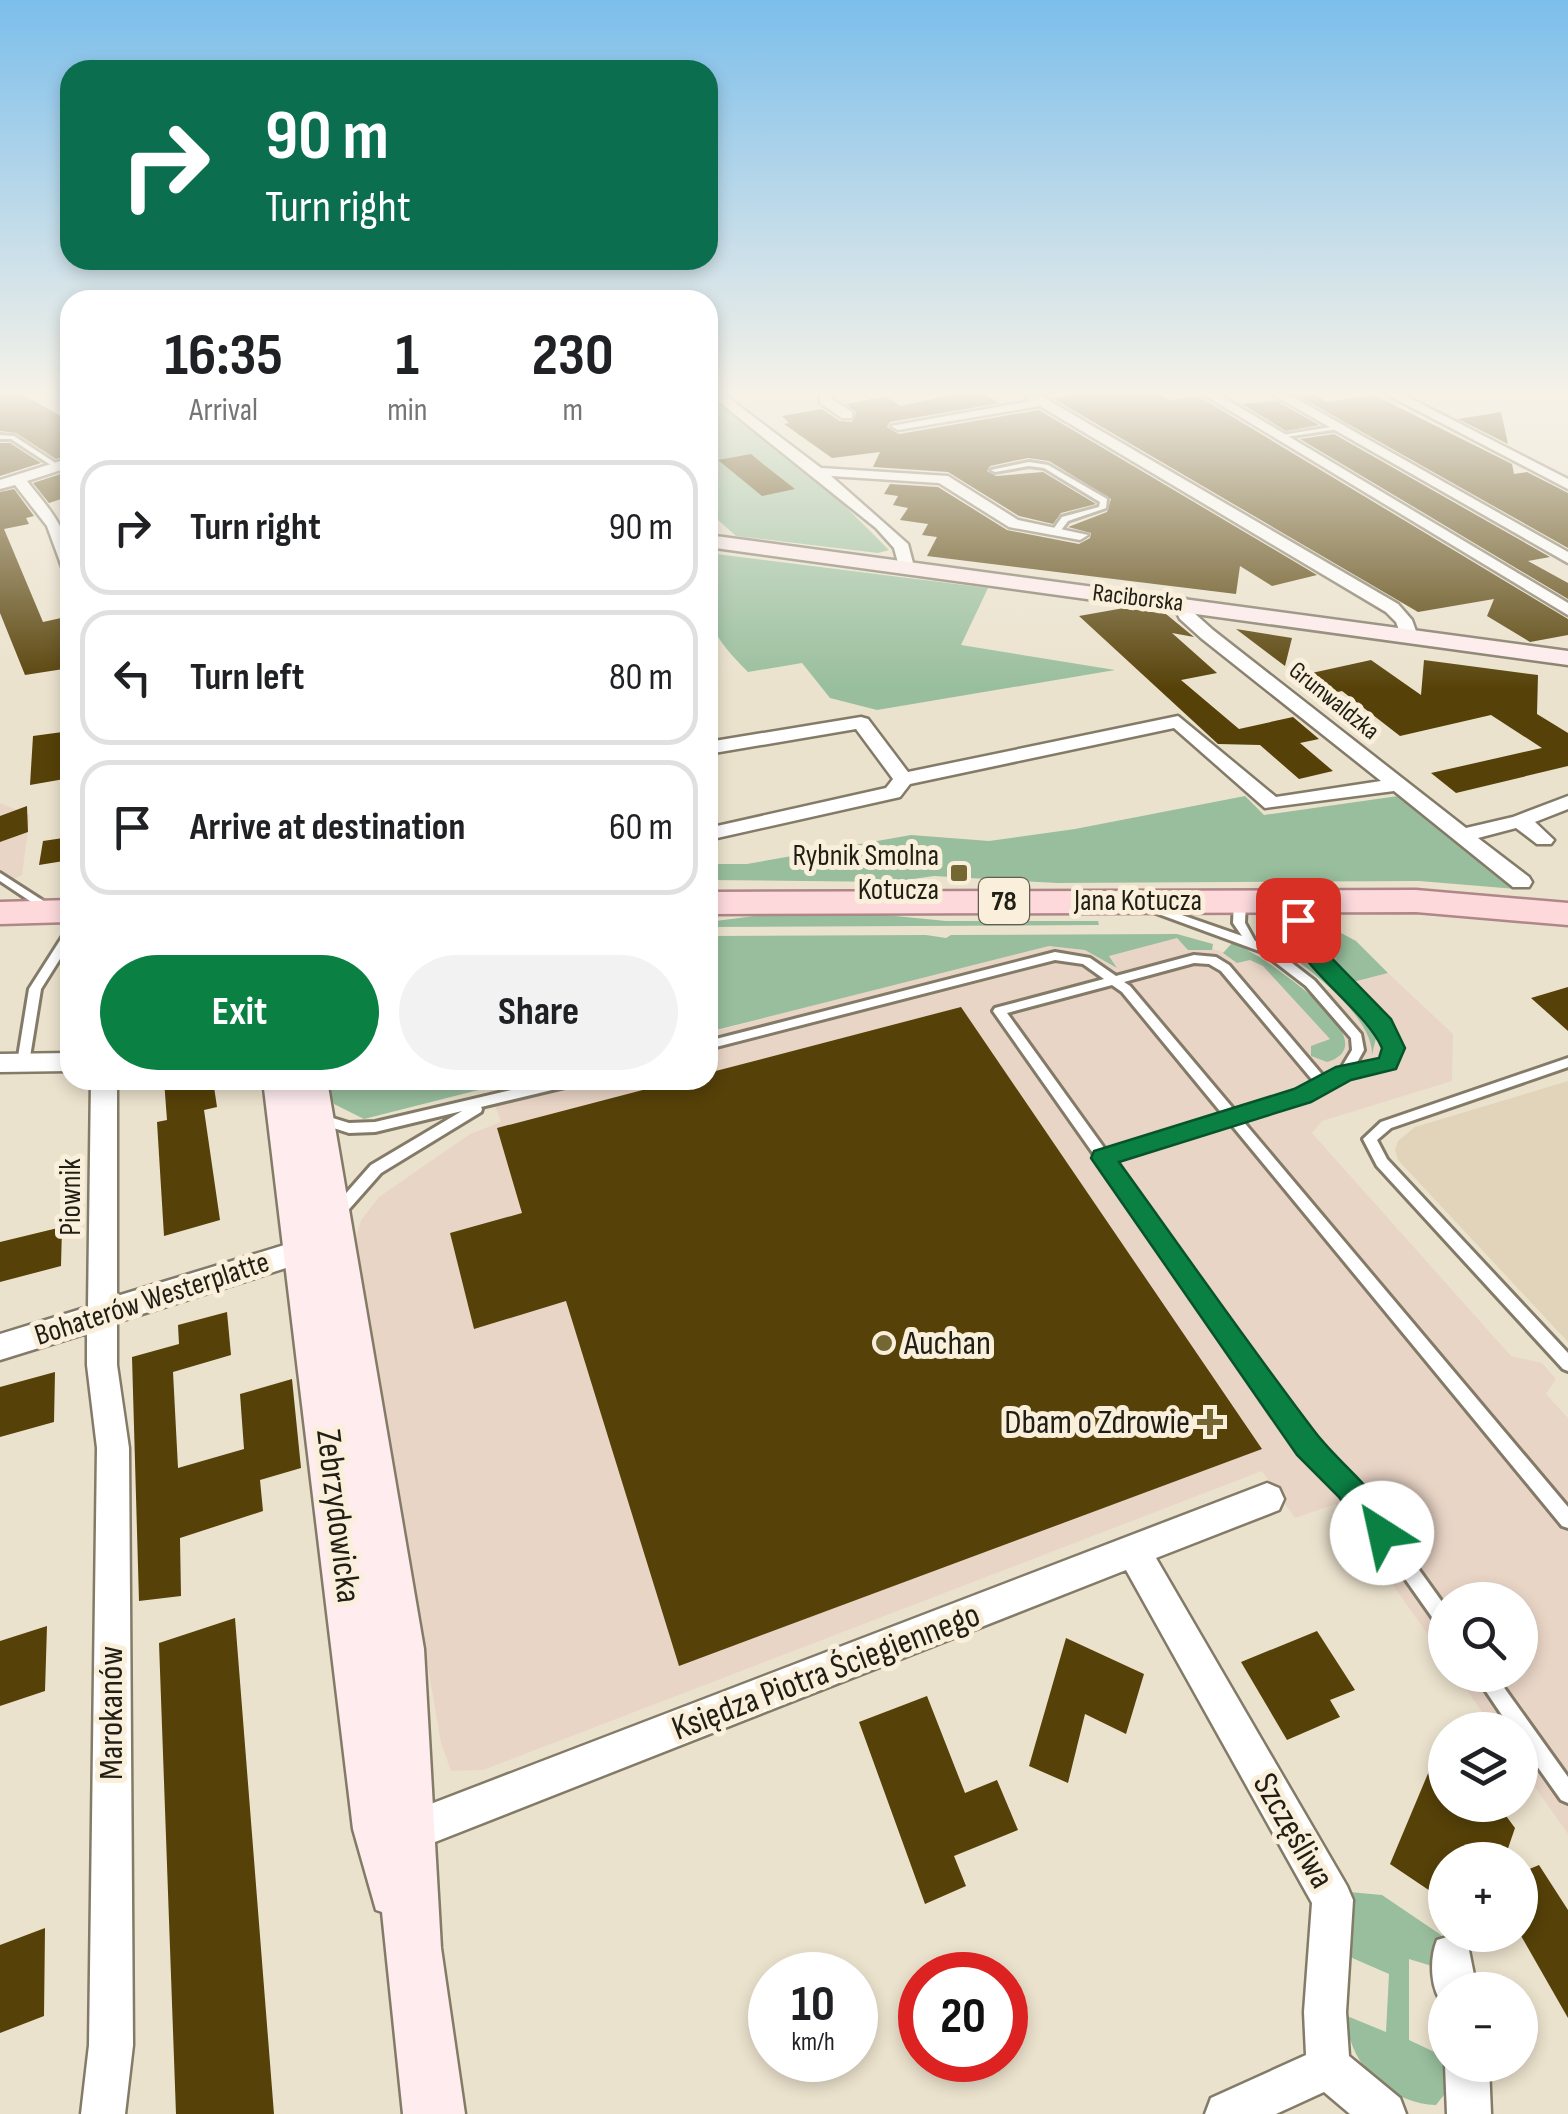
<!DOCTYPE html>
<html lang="en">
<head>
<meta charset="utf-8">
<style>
	:root { --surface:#fff; --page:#f2f2f2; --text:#202124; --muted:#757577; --line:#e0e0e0; --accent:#0b8043 }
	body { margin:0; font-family:"Sofia Sans Condensed",sans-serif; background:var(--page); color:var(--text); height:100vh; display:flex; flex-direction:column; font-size:38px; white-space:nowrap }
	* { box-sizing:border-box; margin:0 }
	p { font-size:32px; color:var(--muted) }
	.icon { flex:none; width:55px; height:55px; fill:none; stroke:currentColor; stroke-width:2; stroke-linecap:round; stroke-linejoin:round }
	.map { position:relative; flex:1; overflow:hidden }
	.side { position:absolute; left:60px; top:290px; width:658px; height:800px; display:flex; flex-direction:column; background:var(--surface); border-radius:30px; box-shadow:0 5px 15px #0003 }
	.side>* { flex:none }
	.top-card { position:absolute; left:60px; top:60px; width:658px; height:210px; border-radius:30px; box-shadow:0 5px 15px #0003; background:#0b6e4f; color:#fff; overflow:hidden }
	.buttons { position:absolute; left:1428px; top:1582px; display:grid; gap:20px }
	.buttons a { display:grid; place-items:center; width:110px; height:110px; border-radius:50%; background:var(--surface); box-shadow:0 5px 15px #0003; font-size:50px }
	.speed { position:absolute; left:748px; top:1952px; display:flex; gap:20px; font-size:50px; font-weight:700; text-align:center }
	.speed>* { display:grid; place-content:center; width:130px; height:130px; border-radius:50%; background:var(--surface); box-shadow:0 5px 15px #0003; line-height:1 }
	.speed small { font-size:25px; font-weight:400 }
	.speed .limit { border:15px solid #d22; background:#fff; color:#111 }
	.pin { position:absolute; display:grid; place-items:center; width:85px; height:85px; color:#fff; margin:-42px; border-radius:20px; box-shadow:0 5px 15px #0006 }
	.me { position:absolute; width:110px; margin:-55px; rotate:325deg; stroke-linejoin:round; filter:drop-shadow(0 0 8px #0008) }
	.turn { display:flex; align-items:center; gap:35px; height:210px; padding:0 40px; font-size:45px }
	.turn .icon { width:130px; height:130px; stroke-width:2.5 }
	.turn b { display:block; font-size:70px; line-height:85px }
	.eta { display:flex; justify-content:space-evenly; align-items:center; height:170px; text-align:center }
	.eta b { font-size:60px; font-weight:700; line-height:70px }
	.primary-button { display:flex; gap:20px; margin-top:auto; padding:20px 40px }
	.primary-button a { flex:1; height:115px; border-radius:60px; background:var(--accent); color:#fff; font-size:40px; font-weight:700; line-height:115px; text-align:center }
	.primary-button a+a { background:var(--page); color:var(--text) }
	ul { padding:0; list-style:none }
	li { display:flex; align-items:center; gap:30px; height:135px; margin:0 20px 15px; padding:0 20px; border:5px solid var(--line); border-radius:30px }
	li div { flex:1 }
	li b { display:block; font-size:38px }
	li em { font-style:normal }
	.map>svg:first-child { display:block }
	.commercial { fill:#e9d5c6 }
	.built { fill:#e1d4ba }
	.green { fill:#98be9d }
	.building { fill:#564108 }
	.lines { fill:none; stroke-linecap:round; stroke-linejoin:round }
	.lane-casing { stroke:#837b68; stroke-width:6 }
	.street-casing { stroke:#837b68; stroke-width:5 }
	.secondary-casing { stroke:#837b68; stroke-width:5 }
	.primary-casing { stroke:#af8788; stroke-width:5 }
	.lane { fill:#fff; fill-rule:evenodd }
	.street { fill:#fff; fill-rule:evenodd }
	.secondary { fill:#feecee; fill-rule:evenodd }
	.primary { fill:#fdd9dc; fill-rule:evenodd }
	.route { fill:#0b8043; stroke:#07532c; stroke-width:2.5 }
	.poi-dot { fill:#746734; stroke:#f9efda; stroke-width:4 }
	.labels { text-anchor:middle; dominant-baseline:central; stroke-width:10; stroke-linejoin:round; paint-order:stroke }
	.far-street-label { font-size:25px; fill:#211e16; stroke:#f9efda }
	.shield { fill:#f9efda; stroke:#625d51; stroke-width:2.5 }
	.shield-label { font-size:28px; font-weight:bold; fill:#211e16 }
	.poi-label { font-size:30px; fill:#211e16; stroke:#f9efda; text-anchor:end }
	.street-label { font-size:30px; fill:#211e16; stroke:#f9efda }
	.near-poi-label { font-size:35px; fill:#211e16; stroke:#f9efda; text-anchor:start }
	.near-street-label { font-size:35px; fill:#211e16; stroke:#f9efda }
</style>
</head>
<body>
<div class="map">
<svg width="1568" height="2114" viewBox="0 0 1568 2114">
	<rect width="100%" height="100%" fill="#ebe2cd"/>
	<!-- commercial -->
	<path class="commercial" d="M0 803 30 815 22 875 0 886Z
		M1175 937 1242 958 1260 955 1307 995 1388 973 1453 1034 1452 1081 1322 1121 1312 1133 1511 1356 1542 1363 1556 1379 1546 1394 1568 1418V1834L1520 1766V1730H1495L1456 1675H1520V1600H1445V1659L1336 1504 1295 1518 1262 1471 483 1770 451 1771 441 1743 355 1241 361 1220 379 1197 470 1134 501 1122 489 1088 520 1080H708V1033L1048 943Z"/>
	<!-- built -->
	<path class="built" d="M1568 1081V1342L1398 1160 1395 1150 1398 1141 1415 1127Z"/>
	<!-- green -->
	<path class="green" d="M708 398 822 483 889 550 878 553 736 536 708 511Z
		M708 553 988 588 961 645 1115 670 877 710 830 698 802 663 748 672C701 624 707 618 708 553Z
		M1245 796 1264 815 1398 796 1516 889 1419 881 1057 883 934 876 892 882 708 880V864H747L911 835 989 841 1075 829Z
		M865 913 946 921H1098L1099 925 708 927V922L769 914Z
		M1341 933 1356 941 1388 973 1353 982 1312 937Z
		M1177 934 1213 944 1212 950H1188L1177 938 1109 956 1117 968 1085 950 1049 946 708 1032V936L926 935 946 938 951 935Z
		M1289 938 1371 1024 1376 1038 1372 1055C1373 1014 1300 960 1266 940Z
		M1233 942C1256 952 1394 1042 1327 1062L1311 1056V1046L1330 1039 1263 966 1250 960 1237 963 1223 953Z
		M327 1080H518L364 1119 334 1104Z
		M1349 1892 1382 1895 1441 1935 1445 1970 1409 1959V2040L1445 2057 1447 2091 1436 2105C1390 2104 1346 2063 1347 2016L1386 2032 1389 1974 1350 1957Z"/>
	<!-- building -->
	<path class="building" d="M0 393H20L70 421V455L56 459 16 433 0 431Z
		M961 393H983L1000 403 890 422 887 427 899 434 1039 410 1317 575 1272 586 1240 566 1236 594 927 556 937 537 922 535 928 524 900 520 908 508 893 505 898 496 884 494 890 484 938 487 1007 530 1079 544 1090 538 1091 533 1068 527 1107 512 1111 499 1049 461 1028 458 990 466 987 471 996 476 1043 472 1096 504 1061 513 1053 524 1019 516 948 472 873 467 880 452 832 458 784 424 789 423 782 416 822 409 840 421 852 422 856 412 846 404 885 396 901 406Z
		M1080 393H1158L1169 400 1198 396 1568 619V635L1530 642 1487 616 1494 599 1418 612 1054 399Z
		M1314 394 1327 402 1374 395 1512 464 1514 474 1527 472 1568 493V548L1300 397Z
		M1274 401 1275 400 1319 425 1286 431 1242 404Z
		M1501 412 1508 444 1458 419Z
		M1334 434 1550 557 1528 561 1568 583V599L1300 439Z
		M0 443H10L41 463 0 476Z
		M751 454 763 464 795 489 762 496 718 460Z
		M70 471V496L49 503 33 483Z
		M14 489 34 516 26 518 29 524 4 529 43 622 70 616V668L25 675 0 613V492Z
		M1124 608 1166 614 1194 637 1172 633 1217 673 1181 680 1239 729 1293 717 1319 739 1300 743 1333 771 1299 779 1260 745 1218 744 1079 616Z
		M1236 629 1292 638 1285 666Z
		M1371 660 1421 695 1424 660 1538 675 1537 714 1568 733V766L1456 793 1431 773 1542 748 1491 715 1400 736 1342 691 1323 695 1298 676Z
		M70 731V778L30 785 33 736Z
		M27 806 28 832 0 842V816Z
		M70 837V860L39 865 43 841Z
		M1568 987V1031L1531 998Z
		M961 1007 1262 1449 679 1666 566 1301 474 1329 450 1233 522 1213 497 1128 681 1080H708V1073Z
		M164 1080H213L217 1107 204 1110 220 1220 164 1236 157 1122 167 1120Z
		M62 1227 61 1266 0 1282V1242Z
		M227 1312 231 1355 173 1372 178 1468 244 1449 240 1394 292 1379 301 1468 260 1480 263 1511 180 1538 181 1596 139 1601 132 1357 179 1344 178 1325Z
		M55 1372 54 1422 0 1437V1387Z
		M235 1618 274 2114H176L159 1643Z
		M47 1626 45 1691 0 1706V1641Z
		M1317 1631 1355 1690 1330 1700 1340 1717 1287 1740 1241 1662Z
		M1066 1638 1144 1674 1126 1734 1085 1714 1068 1783 1029 1766Z
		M927 1696 965 1793 997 1780 1018 1830 954 1856 966 1886 925 1904 859 1722Z
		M1445 1733V1805H1498L1515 1828 1504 1860H1445V1901L1390 1864Z
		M1539 1865 1568 1910V2018L1520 1934V1901L1529 1893 1520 1873Z
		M45 1928 44 2016 0 2033V1945Z"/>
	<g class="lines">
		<!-- lane casing -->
		<g class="lane-casing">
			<path id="lane" d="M1343 425 1346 427 1345 428 1279 438 1276 436Z
				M0 435 14 436 60 466 54 467 11 439H0Z
				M1029 462 1048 465 1107 499 1106 508 1068 521 1059 533H1053L1052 531 1062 517 1099 507 1100 502 1044 468 1029 466 995 472 991 470Z
				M0 873 56 909 58 911 56 913H48L0 881Z
				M1240 898 1246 901 1245 923 1255 941 1270 946 1314 980 1361 1034 1364 1050 1355 1066 1383 1061 1388 1048C1367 1000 1321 974 1292 931L1296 915 1315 900H1323L1325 902 1323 904 1305 919 1304 931C1334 975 1378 996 1400 1048L1392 1067 1348 1077 1308 1099 1242 1120 1568 1507V1528L1562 1526 1230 1123 1113 1160 1314 1440 1356 1482 1445 1606V1630L1439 1627 1344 1492 1302 1450 993 1011 995 1008 1104 979 1083 964 1055 960 708 1049V1041L1055 952 1090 958 1116 976 1194 955 1216 957 1229 965 1325 1078 1340 1070 1352 1050 1351 1038 1306 986 1262 952 1145 909 1143 907 1149 904 1153 905 1242 936 1233 923 1234 901ZM1194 963 1209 964 1221 971 1315 1083 1298 1093 1236 1112 1130 986 1124 982ZM1112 985 1122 992 1224 1116 1107 1152 1007 1013Z
				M70 930V943L41 989 29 1063 23 1067 19 1066 17 1063 29 989 66 931Z
				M1568 1058V1067L1391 1128 1377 1140 1387 1159 1568 1353V1371L1563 1369 1377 1166 1363 1139 1381 1122Z
				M554 1080H579L573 1085 481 1107 482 1109 481 1112 381 1173 343 1216 338 1217 333 1216 331 1212 333 1208 371 1165 462 1111 375 1132 349 1133 318 1123 316 1120 318 1117 323 1115 349 1123 375 1122Z
				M1475 1675H1495L1568 1777V1803L1561 1800 1520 1742V1730H1512Z"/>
		</g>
		<!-- street casing -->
		<g class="street-casing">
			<path id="street" d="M708 393H722L821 468 948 476 1018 520 1088 535 1080 540 1009 527 939 483 831 476 908 544 914 567 900 570 894 548 876 528Z
				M820 393H832V399L852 412V418H842L820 403Z
				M1021 393H1036L1398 604 1412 620 1417 634 1402 638 1396 622 1386 612 1040 406 898 430 891 426 1031 401Z
				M1201 393H1216L1568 603V615Z
				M1270 393H1286L1568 552V563Z
				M1384 393H1400L1568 479V489Z
				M70 458V467L27 481C52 513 70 529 70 572L62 567 47 526 15 485 0 489V480Z
				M1180 598 1186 599 1193 612 1213 630 1466 828 1513 817 1568 796V809L1535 822 1554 840 1551 844H1537L1516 828 1478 838 1529 877 1532 882 1529 887H1513L1394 791 1265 808 1174 728 910 784 900 797 708 840V828L886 788 893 779 856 729 708 754V742L861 717 868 719 908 772 1178 716 1276 797 1381 781 1201 638 1180 619 1172 603Z
				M70 1053V1071L0 1072V1054Z
				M91 1080H117V1296L304 1239 314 1243 318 1251 314 1259 117 1322V1365L129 1448 133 2045 125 2114H81L89 2045 97 1448 87 1365V1333L0 1360V1334L88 1307Z
				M1267 1483 1279 1488 1284 1499 1279 1510 1156 1558 1347 1886 1353 1900 1346 2012 1349 2056 1400 2098 1406 2114H1350L1324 2092 1276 2114H1205L1211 2098 1306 2055 1304 2012 1312 1903 1126 1570 402 1855 388 1849 382 1835 388 1821 402 1815Z
				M1454 1935 1467 1940 1477 1990H1445V2007C1430 1991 1429 1960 1437 1940Z
				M1445 2065H1489L1491 2114H1447Z"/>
		</g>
		<!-- secondary casing -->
		<g class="secondary-casing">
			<path id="secondary" d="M708 535 1568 651V665L708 547Z
				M263 1080H327L424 1649 441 1948 465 2114H403L382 1912 376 1910 353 1829Z"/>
		</g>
		<!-- primary casing -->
		<g class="primary-casing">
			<path id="primary" d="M1416 890 1568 903V925L1416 912 708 914V892Z
				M70 900V922L0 924V902Z"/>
		</g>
		<!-- lane -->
		<use href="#lane" class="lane"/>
		<!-- street -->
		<use href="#street" class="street"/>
		<!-- secondary -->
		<use href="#secondary" class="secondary"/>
		<!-- primary -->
		<use href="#primary" class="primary"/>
	</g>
	<!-- sky -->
	<linearGradient id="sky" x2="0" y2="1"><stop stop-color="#7cbeeb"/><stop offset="0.57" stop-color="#f6f2e8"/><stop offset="1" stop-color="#f6f2e8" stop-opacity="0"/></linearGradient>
	<rect width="1568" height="689" fill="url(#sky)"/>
	<!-- route -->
	<path class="route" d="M1298 913 1309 920 1308 931 1314 940 1391 1019 1405 1048 1396 1069 1351 1080 1311 1102 1119 1162C1184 1252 1248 1344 1315 1432 1342 1467 1379 1491 1398 1533L1393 1543 1382 1548 1371 1543 1339 1497 1297 1455 1091 1158 1094 1151 1294 1089 1336 1067 1379 1058 1382 1048C1365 1008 1286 958 1288 920Z"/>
	<!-- markers -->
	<g class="poi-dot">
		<rect x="949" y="863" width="20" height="20" rx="5"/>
		<circle cx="884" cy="1343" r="10"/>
		<path d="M1205 1407h10v10h10v10h-10v10h-10v-10h-10v-10h10z"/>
	</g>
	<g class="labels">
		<!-- far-street labels -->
		<g class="far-street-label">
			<text transform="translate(1138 598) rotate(7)">Raciborska</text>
			<text transform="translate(1334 701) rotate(39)">Grunwaldzka</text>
		</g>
		<!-- shield labels -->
		<rect class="shield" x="979" y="878" width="50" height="46" rx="8"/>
		<g class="shield-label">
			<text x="1004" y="901">78</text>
		</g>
		<!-- poi labels -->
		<g class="poi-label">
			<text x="939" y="856">Rybnik Smolna<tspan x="939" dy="34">Kotucza</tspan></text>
		</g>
		<!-- street labels -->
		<g class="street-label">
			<text x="1138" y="901">Jana Kotucza</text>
			<text transform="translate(71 1197) rotate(-90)">Piownik</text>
			<text transform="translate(152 1299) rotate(-18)">Bohaterów Westerplatte</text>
		</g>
		<!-- near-poi labels -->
		<g class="near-poi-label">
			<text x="904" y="1343">Auchan</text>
			<text x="1190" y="1422" text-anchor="end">Dbam o Zdrowie</text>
		</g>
		<!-- near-street labels -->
		<g class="near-street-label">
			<text transform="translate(338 1516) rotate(83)">Zebrzydowicka</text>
			<text transform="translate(826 1672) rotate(-21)">Księdza Piotra Ściegiennego</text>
			<text transform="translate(111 1713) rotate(-90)">Marokanów</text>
			<text transform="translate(1293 1831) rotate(60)">Szczęśliwa</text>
		</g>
	</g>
</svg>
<div class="buttons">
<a><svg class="icon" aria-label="search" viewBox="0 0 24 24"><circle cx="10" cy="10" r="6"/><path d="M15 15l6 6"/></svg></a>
<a><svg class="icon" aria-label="layers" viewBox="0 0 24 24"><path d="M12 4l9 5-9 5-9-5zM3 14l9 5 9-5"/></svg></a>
<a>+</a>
<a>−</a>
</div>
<div class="speed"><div>10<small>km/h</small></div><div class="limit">20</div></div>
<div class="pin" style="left:1298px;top:920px;background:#d93025"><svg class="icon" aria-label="arrive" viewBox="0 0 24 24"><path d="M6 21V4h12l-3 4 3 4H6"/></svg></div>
<svg class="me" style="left:1382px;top:1533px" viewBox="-20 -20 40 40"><circle r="19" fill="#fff"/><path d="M0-13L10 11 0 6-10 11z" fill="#0b8043"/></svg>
<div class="top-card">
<div class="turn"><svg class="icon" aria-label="right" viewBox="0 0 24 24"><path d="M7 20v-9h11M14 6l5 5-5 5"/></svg><div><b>90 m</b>Turn right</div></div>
</div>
<section class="side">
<div class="eta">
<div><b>16:35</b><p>Arrival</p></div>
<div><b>1</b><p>min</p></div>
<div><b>230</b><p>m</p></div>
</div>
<ul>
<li><svg class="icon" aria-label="right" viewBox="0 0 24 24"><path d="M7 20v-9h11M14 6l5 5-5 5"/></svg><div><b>Turn right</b></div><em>90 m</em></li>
<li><svg class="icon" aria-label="left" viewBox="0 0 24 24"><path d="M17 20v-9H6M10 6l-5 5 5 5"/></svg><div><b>Turn left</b></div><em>80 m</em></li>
<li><svg class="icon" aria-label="arrive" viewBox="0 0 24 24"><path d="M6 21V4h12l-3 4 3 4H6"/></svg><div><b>Arrive at destination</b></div><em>60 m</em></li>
</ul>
<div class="primary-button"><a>Exit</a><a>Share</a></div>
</section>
</div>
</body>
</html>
